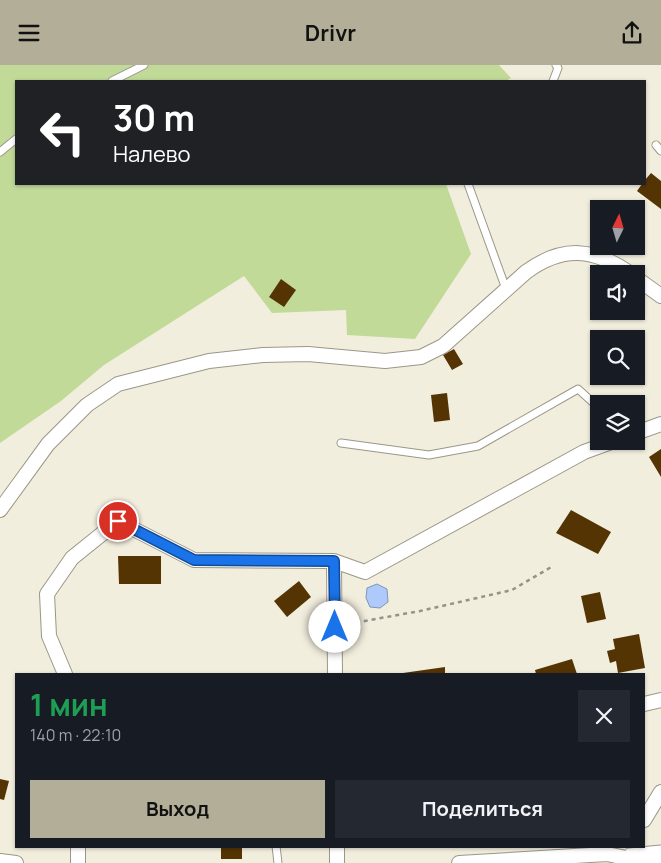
<!DOCTYPE html>
<html lang="ru">
<head>
<meta charset="utf-8">
<style>
	:root { --surface:#171b24; --page:#242831; --text:#f1f3f6; --muted:#9ea1a6; --accent:#b2ae98 }
	body { margin:0; font-family:Manrope,sans-serif; background:var(--page); color:var(--text); height:100vh; display:flex; flex-direction:column; font-size:19px; white-space:nowrap }
	* { box-sizing:border-box; margin:0 }
	p { font-size:16px; color:var(--muted) }
	.icon { flex:none; width:28px; height:28px; fill:none; stroke:currentColor; stroke-width:2; stroke-linecap:round; stroke-linejoin:round }
	.map { position:relative; flex:1; overflow:hidden }
	.sheet { position:absolute; left:15px; top:608px; width:630px; height:175px; display:flex; flex-direction:column; background:var(--surface); border-radius:0px; box-shadow:0 1px 4px #0004 }
	.sheet>* { flex:none }
	.hud { position:absolute; left:15px; top:15px; width:631px; height:105px; border-radius:0px; box-shadow:0 1px 4px #0004; background:#202124; color:#fff; overflow:hidden }
	.needle { width:32px; rotate:5deg }
	.fabs { position:absolute; left:590px; top:135px; display:grid; gap:10px }
	.fabs a { display:grid; place-items:center; width:55px; height:55px; border-radius:0px; background:var(--surface); box-shadow:0 1px 4px #0004; font-size:25px }
	.pin { position:absolute; display:grid; place-items:center; width:42px; height:42px; color:#fff; margin:-21px; border:2px solid #fff; border-radius:50%; box-shadow:0 1px 5px #0007 }
	.me { position:absolute; width:55px; margin:-28px; rotate:0deg; stroke-linejoin:round; filter:drop-shadow(0 0 4px #0008) }
	.turn { display:flex; align-items:center; gap:18px; height:105px; padding:0 15px; font-size:22px }
	.turn .icon { width:65px; height:65px; stroke-width:2.5 }
	.turn b { display:block; font-size:35px; line-height:42px }
	.round { display:grid; place-items:center; flex:none; width:52px; height:52px; border-radius:0px; background:var(--page) }
	.overview { display:flex; align-items:center; justify-content:space-between; height:85px; padding:0 15px }
	h1 { font-size:30px; font-weight:700; line-height:38px; color:#1e9e55 }
	.primary-button { display:flex; gap:10px; margin-top:auto; padding:10px 15px }
	.primary-button a { flex:1; height:58px; border-radius:0px; background:var(--accent); color:#111; font-size:20px; font-weight:700; line-height:58px; text-align:center }
	.primary-button a+a { background:var(--page); color:var(--text) }
	header { display:flex; justify-content:space-between; align-items:center; height:65px; padding:0 15px; background:var(--accent); color:#111; font-size:22px; font-weight:700 }
	.map>svg:first-child { display:block }
	.green { fill:#c1da98 }
	.water { fill:#aecafb; stroke:#8194b4 }
	.building { fill:#553404 }
	.lines { fill:none; stroke-linecap:round; stroke-linejoin:round }
	.service-casing { stroke:#9b9788; stroke-width:9 }
	.minor-casing { stroke:#9b9788; stroke-width:16 }
	.path { stroke:#959287; stroke-width:2.5; stroke-dasharray:4 4; stroke-linecap:butt }
	.service { stroke:#fff; stroke-width:7 }
	.minor { stroke:#fff; stroke-width:14 }
	.route-casing { stroke:#114b97; stroke-width:12 }
	.route { stroke:#1a73e8; stroke-width:9 }
</style>
</head>
<body>
<header><svg class="icon" aria-label="menu" viewBox="0 0 24 24"><path d="M4 6h16M4 12h16M4 18h16"/></svg>Drivr<svg class="icon" aria-label="share" viewBox="0 0 24 24"><path d="M12 15V3M7 8l5-5 5 5M5 13v7h14v-7"/></svg></header>
<div class="map">
<svg width="661" height="798" viewBox="0 0 661 798">
	<rect width="100%" height="100%" fill="#f2eede"/>
	<!-- green -->
	<path class="green" d="M0 0H499L511 13 506 16H16V119H446L471 189 415 274 347 270 346 245 272 248 244 211 104 300 61 336 0 378Z"/>
	<!-- water -->
	<path class="water" d="M377 519 387 524 388 537 380 543 370 542 366 533 367 523Z"/>
	<!-- building -->
	<path class="building" d="M651 108 661 116V144L637 126 642 119H645V115Z
		M281 214 296 225 284 242 269 232Z
		M454 284 463 299 452 305 443 290Z
		M447 328 450 355 434 357 431 330Z
		M661 384V412L649 392Z
		M571 445 611 467 598 489 556 468Z
		M118 491H161V519H119Z
		M299 516 311 532 287 552 274 536Z
		M600 527 606 554 587 558 581 531Z
		M639 569 645 603 618 608 616 596 610 598 607 586 615 584 613 574Z
		M572 594 577 609H536L535 605Z
		M445 602V609H403V608Z
		M0 714 9 716 4 735 0 734Z
		M221 781H242V794H221Z"/>
	<g class="lines">
		<!-- service casing -->
		<g class="service-casing">
			<path id="service" d="M112 16 144 0
				M553 16 558 3 556 0
				M656 80 661 86
				M0 87 16 74
				M468 119 506 224
				M341 378 429 390 478 381 578 324 599 343
				M276 781 278 798
				M629 787 661 784"/>
		</g>
		<!-- minor casing -->
		<g class="minor-casing">
			<path id="minor" d="M636 213 661 231
				M636 368 661 359
				M0 445 48 379 87 340 118 319 209 296 263 290 308 289 385 296 421 292 443 281 526 207C563 180 594 183 631 209
				M334 496 335 609
				M65 609 49 571 47 529 72 493 118 456 194 495 334 496 365 507 584 387 614 376
				M644 639 661 635
				M644 755 661 727
				M78 781V798
				M337 781V798
				M0 796 16 798
				M459 798 607 789 631 794 661 792"/>
		</g>
		<!-- path -->
		<path class="path" d="M348 559 420 546 512 525 553 501"/>
		<!-- service -->
		<use href="#service" class="service"/>
		<!-- minor -->
		<use href="#minor" class="minor"/>
	</g>
	<g class="lines">
		<!-- route casing -->
		<g class="route-casing">
			<path id="route" d="M118 456 194 495 334 496 335 562"/>
		</g>
		<!-- route -->
		<use href="#route" class="route"/>
	</g>
</svg>
<div class="fabs">
<a><svg class="needle" viewBox="-14 -14 28 28"><path d="M0-13l5 13h-10z" fill="#e53935"/><path d="M0 13l5-13h-10z" fill="#9ea1a6"/></svg></a>
<a><svg class="icon" aria-label="sound" viewBox="0 0 24 24"><path d="M4 9h4l5-4v14l-5-4H4zM17 9q2 3 0 6"/></svg></a>
<a><svg class="icon" aria-label="search" viewBox="0 0 24 24"><circle cx="10" cy="10" r="6"/><path d="M15 15l6 6"/></svg></a>
<a><svg class="icon" aria-label="layers" viewBox="0 0 24 24"><path d="M12 4l9 5-9 5-9-5zM3 14l9 5 9-5"/></svg></a>
</div>
<div class="pin" style="left:118px;top:456px;background:#d93025"><svg class="icon" aria-label="arrive" viewBox="0 0 24 24"><path d="M6 21V4h12l-3 4 3 4H6"/></svg></div>
<svg class="me" style="left:335px;top:562px" viewBox="-20 -20 40 40"><circle r="19" fill="#fff"/><path d="M0-13L10 11 0 6-10 11z" fill="#1a73e8"/></svg>
<div class="hud">
<div class="turn"><svg class="icon" aria-label="left" viewBox="0 0 24 24"><path d="M17 20v-9H6M10 6l-5 5 5 5"/></svg><div><b>30 m</b>Налево</div></div>
</div>
<section class="sheet">
<div class="overview"><div><h1>1 мин</h1><p>140 m · 22:10</p></div><a class="round"><svg class="icon" aria-label="close" viewBox="0 0 24 24"><path d="M6 6l12 12M18 6L6 18"/></svg></a></div>
<div class="primary-button"><a>Выход</a><a>Поделиться</a></div>
</section>
</div>
</body>
</html>
